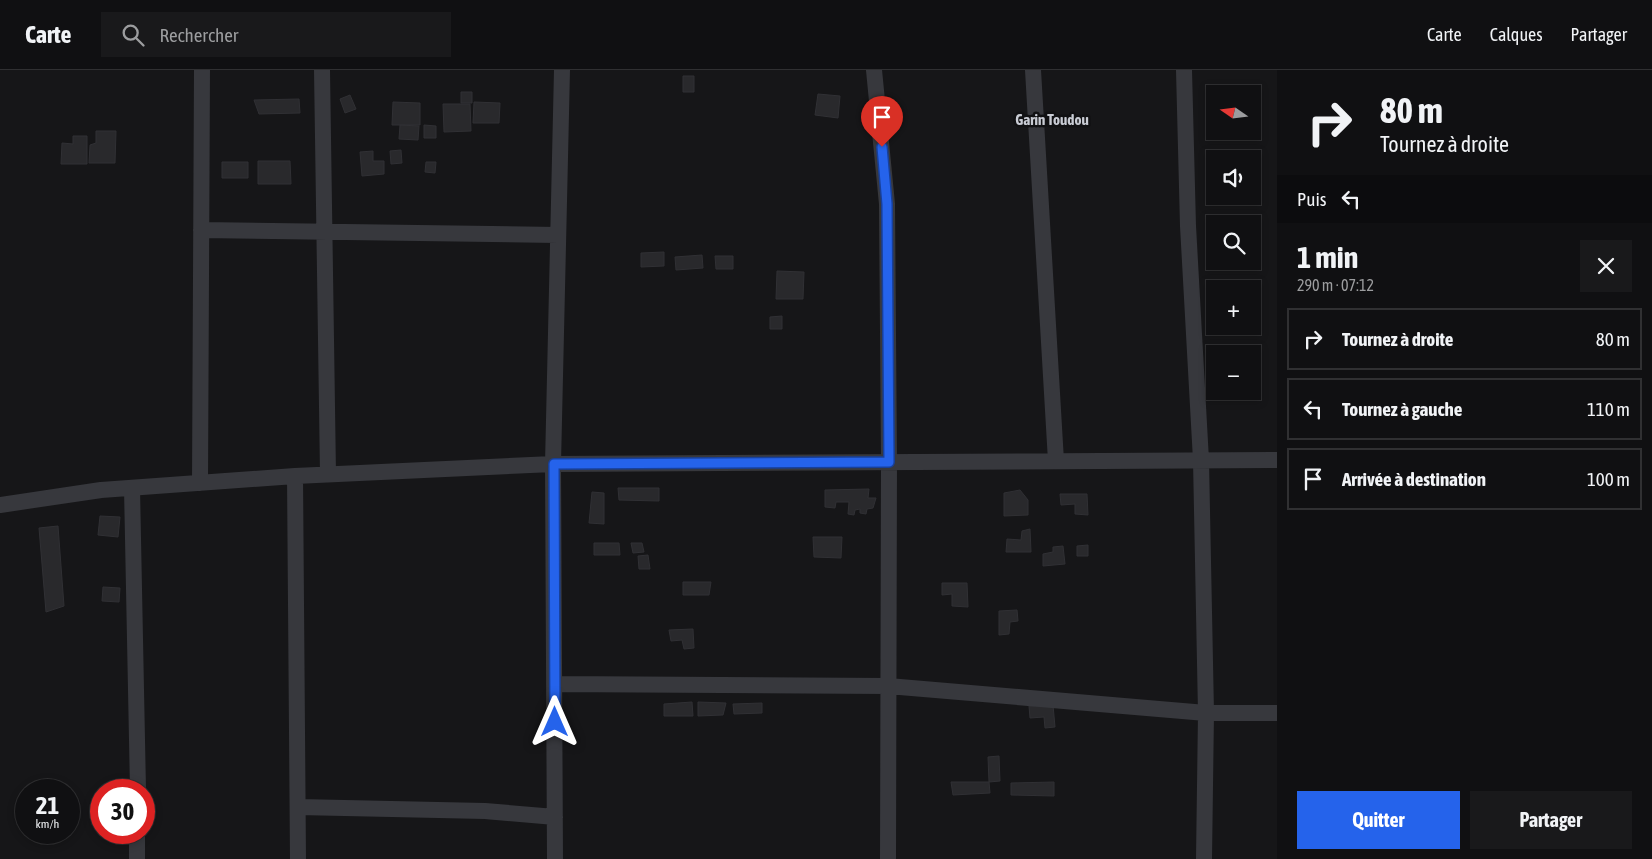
<!DOCTYPE html>
<html lang="fr">
<head>
<meta charset="utf-8">
<style>
	:root { --surface:#101012; --page:#19191b; --text:#f1f3f6; --muted:#9c9d9f; --line:#303032; --accent:#2563eb }
	body { margin:0; font-family:"Asap Condensed",sans-serif; background:var(--page); color:var(--text); height:100vh; display:flex; flex-direction:column; font-size:19px; white-space:nowrap }
	* { box-sizing:border-box; margin:0 }
	p { font-size:16px; color:var(--muted) }
	.icon { flex:none; width:28px; height:28px; fill:none; stroke:currentColor; stroke-width:2; stroke-linecap:round; stroke-linejoin:round }
	.map { position:relative; flex:1; overflow:hidden }
	.drawer { display:flex; flex-direction:column; background:var(--surface); width:375px }
	.drawer>* { flex:none }
	.banner { background:#101012; color:var(--text); overflow:hidden }
	.needle { width:32px; rotate:284deg }
	.buttons { position:absolute; left:1206px; top:15px; display:grid; gap:10px }
	.buttons a { display:grid; place-items:center; width:55px; height:55px; border-radius:0px; background:var(--surface); box-shadow:0 2px 8px #0003,0 0 0 1px var(--line); font-size:25px }
	.speed { position:absolute; left:15px; top:709px; display:flex; gap:10px; font-size:25px; font-weight:700; text-align:center }
	.speed>* { display:grid; place-content:center; width:65px; height:65px; border-radius:50%; background:var(--surface); box-shadow:0 2px 8px #0003,0 0 0 1px var(--line); line-height:1 }
	.speed small { font-size:12px; font-weight:400 }
	.speed .limit { border:8px solid #d22; background:#fff; color:#111 }
	.pin { position:absolute; display:grid; place-items:center; width:42px; height:42px; color:#fff; margin:-51px -21px; border-radius:50% 50% 50% 0; rotate:-45deg; box-shadow:0 0 5px #0007 }
	.pin .icon { rotate:45deg }
	.me { position:absolute; width:55px; margin:-28px; rotate:0deg; stroke-linejoin:round; filter:drop-shadow(0 0 4px #0008) }
	.turn { display:flex; align-items:center; gap:18px; height:105px; padding:0 20px; font-size:22px }
	.turn .icon { width:65px; height:65px; stroke-width:2.5 }
	.turn b { display:block; font-size:35px; line-height:42px }
	.then { display:flex; align-items:center; height:48px; padding:0 20px; background:#0003; gap:10px; font-size:19px }
	.round { display:grid; place-items:center; flex:none; width:52px; height:52px; border-radius:0px; background:var(--page) }
	.head { display:flex; align-items:center; justify-content:space-between; height:85px; padding:0 20px }
	h1 { font-size:30px; font-weight:700; line-height:38px }
	.cta { display:flex; gap:10px; margin-top:auto; padding:10px 20px }
	.cta a { flex:1; height:58px; border-radius:0px; background:var(--accent); color:#fff; font-size:20px; font-weight:700; line-height:58px; text-align:center }
	.cta a+a { background:var(--page); color:var(--text) }
	ul { padding:0; list-style:none }
	li { display:flex; align-items:center; gap:15px; height:62px; margin:0 10px 8px; padding:0 10px; border:2px solid var(--line); border-radius:0px }
	li div { flex:1 }
	li b { display:block; font-size:19px }
	li em { font-style:normal }
	header { display:flex; align-items:center; gap:30px; box-sizing:border-box; height:70px; padding:0 25px; background:var(--surface); border-bottom:1px solid var(--line) }
	header strong { font-size:24px }
	nav { display:flex; gap:28px; margin-inline-start:auto; font-size:18px }
	.search { width:350px; height:45px; background:var(--page); display:flex; align-items:center; gap:12px; box-sizing:border-box; padding:0 18px; border-radius:0px; color:var(--muted); font-size:19px }
	main { display:flex; flex:1; min-height:0 }
	.map>svg:first-child { display:block }
	.building { fill:#29292c; stroke:#303034 }
	.lines { fill:none; stroke-linecap:round; stroke-linejoin:round }
	.minor { stroke:#37383d; stroke-width:16 }
	.route-casing { stroke:#184099; stroke-width:12 }
	.route { stroke:#2563eb; stroke-width:9 }
	.labels { text-anchor:middle; dominant-baseline:central; stroke-width:5; stroke-linejoin:round; paint-order:stroke }
	.neighbourhood-label { font-size:15px; font-weight:bold; fill:#c9ccd4; stroke:#111113 }
</style>
</head>
<body>
<header>
<strong>Carte</strong>
<div class="search"><svg class="icon" aria-label="search" viewBox="0 0 24 24"><circle cx="10" cy="10" r="6"/><path d="M15 15l6 6"/></svg>Rechercher</div>
<nav><a>Carte</a><a>Calques</a><a>Partager</a></nav>
</header>
<main>
<div class="map">
<svg width="1277" height="789" viewBox="0 0 1277 789">
	<rect width="100%" height="100%" fill="#161618"/>
	<!-- building -->
	<path class="building" d="M683 6H694V22H683Z
		M461 22H472V33H461Z
		M818 24 840 26 838 48 815 45Z
		M350 25 356 39 345 43 340 29Z
		M299 29 300 43 259 44 254 30Z
		M393 32 420 33V55H392Z
		M474 32 500 33 499 53H473Z
		M443 34H470L471 61 444 62Z
		M400 55 419 56 418 70 399 69Z
		M424 55 436 56V68H424Z
		M96 61H116L115 93H89L90 75 96 73Z
		M73 66H87V94H61L62 73 73 74Z
		M401 80 402 93 391 94 390 81Z
		M373 81V91H384V104L362 106 360 82Z
		M258 91H290L291 114H258Z
		M222 92H248V108H222Z
		M426 92H436L435 103 425 102Z
		M664 182V196L641 197V183Z
		M702 185 703 198 676 200 675 187Z
		M715 186H733V199H716Z
		M777 201 804 202 803 229H776Z
		M782 246V259H770V247Z
		M618 418H659V431L619 430Z
		M869 419 868 428H876L873 438 867 439 866 444 860 443V439L855 440 854 445 848 444 849 432H836L835 438 825 437V420Z
		M1020 420 1028 430V445L1004 446V423Z
		M592 422 604 423V454L589 453Z
		M1060 424H1087L1088 445 1075 444V434L1061 435Z
		M100 446 120 447 118 467 98 465Z
		M58 456 64 536 46 542 39 458Z
		M1030 459 1031 482H1006L1007 469 1021 470 1022 461Z
		M813 467H842L841 488 814 487Z
		M594 473H619L620 485H594Z
		M631 473H642L644 482 633 483Z
		M1088 475V486H1077V476Z
		M1063 476 1065 494 1043 496V484L1053 482V477Z
		M648 485 650 499H639L638 486Z
		M683 512H711L709 525H683Z
		M942 513H967L968 537 952 536V524L942 525Z
		M103 517 120 518 119 532 102 531Z
		M1017 540 1018 551 1010 552 1009 564 999 565V541Z
		M693 559 694 578 684 579 682 570 671 571 669 560Z
		M692 632 693 646H664V634Z
		M698 632 726 633 723 645 698 646Z
		M762 633V643L734 644 733 634Z
		M1053 635 1055 657 1045 658 1044 647 1030 648 1029 636Z
		M999 686 1000 711 989 712 988 687Z
		M951 712H989L990 723 953 725Z
		M1054 712V726L1011 725V713Z"/>
	<g class="lines">
		<!-- minor -->
		<path class="minor" d="M322 0 328 404
			M874 0 887 134 889 392 888 789
			M1033 0 1056 391
			M1184 0 1188 156 1201 390 1206 643 1204 789
			M201 160 558 165
			M295 406 298 789
			M200 413 202 0
			M132 418 138 720
			M0 435 101 420 295 406 553 394 1277 390
			M555 614 888 616 1206 643H1277
			M298 737 485 741 555 747
			M137 789V762
			M555 789 553 394 562 0"/>
	</g>
	<g class="lines">
		<!-- route casing -->
		<g class="route-casing">
			<path id="route" d="M555 652 554 394 889 392 887 134 882 77"/>
		</g>
		<!-- route -->
		<use href="#route" class="route"/>
	</g>
	<g class="labels">
		<!-- neighbourhood labels -->
		<g class="neighbourhood-label">
			<text x="1052" y="49">Garin Toudou</text>
		</g>
	</g>
</svg>
<div class="buttons">
<a><svg class="needle" viewBox="-14 -14 28 28"><path d="M0-13l5 13h-10z" fill="#e53935"/><path d="M0 13l5-13h-10z" fill="#9c9d9f"/></svg></a>
<a><svg class="icon" aria-label="sound" viewBox="0 0 24 24"><path d="M4 9h4l5-4v14l-5-4H4zM17 9q2 3 0 6"/></svg></a>
<a><svg class="icon" aria-label="search" viewBox="0 0 24 24"><circle cx="10" cy="10" r="6"/><path d="M15 15l6 6"/></svg></a>
<a>+</a>
<a>−</a>
</div>
<div class="speed"><div>21<small>km/h</small></div><div class="limit">30</div></div>
<div class="pin" style="left:882px;top:77px;background:#d93025"><svg class="icon" aria-label="arrive" viewBox="0 0 24 24"><path d="M6 21V4h12l-3 4 3 4H6"/></svg></div>
<svg class="me" style="left:555px;top:652px" viewBox="-20 -20 40 40"><path d="M0-17L14 15 0 8-14 15z" fill="#2563eb" stroke="#fff" stroke-width="4"/></svg>
</div>
<section class="drawer">
<div class="banner">
<div class="turn"><svg class="icon" aria-label="right" viewBox="0 0 24 24"><path d="M7 20v-9h11M14 6l5 5-5 5"/></svg><div><b>80 m</b>Tournez à droite</div></div>
<div class="then">Puis<svg class="icon" aria-label="left" viewBox="0 0 24 24"><path d="M17 20v-9H6M10 6l-5 5 5 5"/></svg></div>
</div>
<div class="head"><div><h1>1 min</h1><p>290 m · 07:12</p></div><a class="round"><svg class="icon" aria-label="close" viewBox="0 0 24 24"><path d="M6 6l12 12M18 6L6 18"/></svg></a></div>
<ul>
<li><svg class="icon" aria-label="right" viewBox="0 0 24 24"><path d="M7 20v-9h11M14 6l5 5-5 5"/></svg><div><b>Tournez à droite</b></div><em>80 m</em></li>
<li><svg class="icon" aria-label="left" viewBox="0 0 24 24"><path d="M17 20v-9H6M10 6l-5 5 5 5"/></svg><div><b>Tournez à gauche</b></div><em>110 m</em></li>
<li><svg class="icon" aria-label="arrive" viewBox="0 0 24 24"><path d="M6 21V4h12l-3 4 3 4H6"/></svg><div><b>Arrivée à destination</b></div><em>100 m</em></li>
</ul>
<div class="cta"><a>Quitter</a><a>Partager</a></div>
</section>
</main>
</body>
</html>
